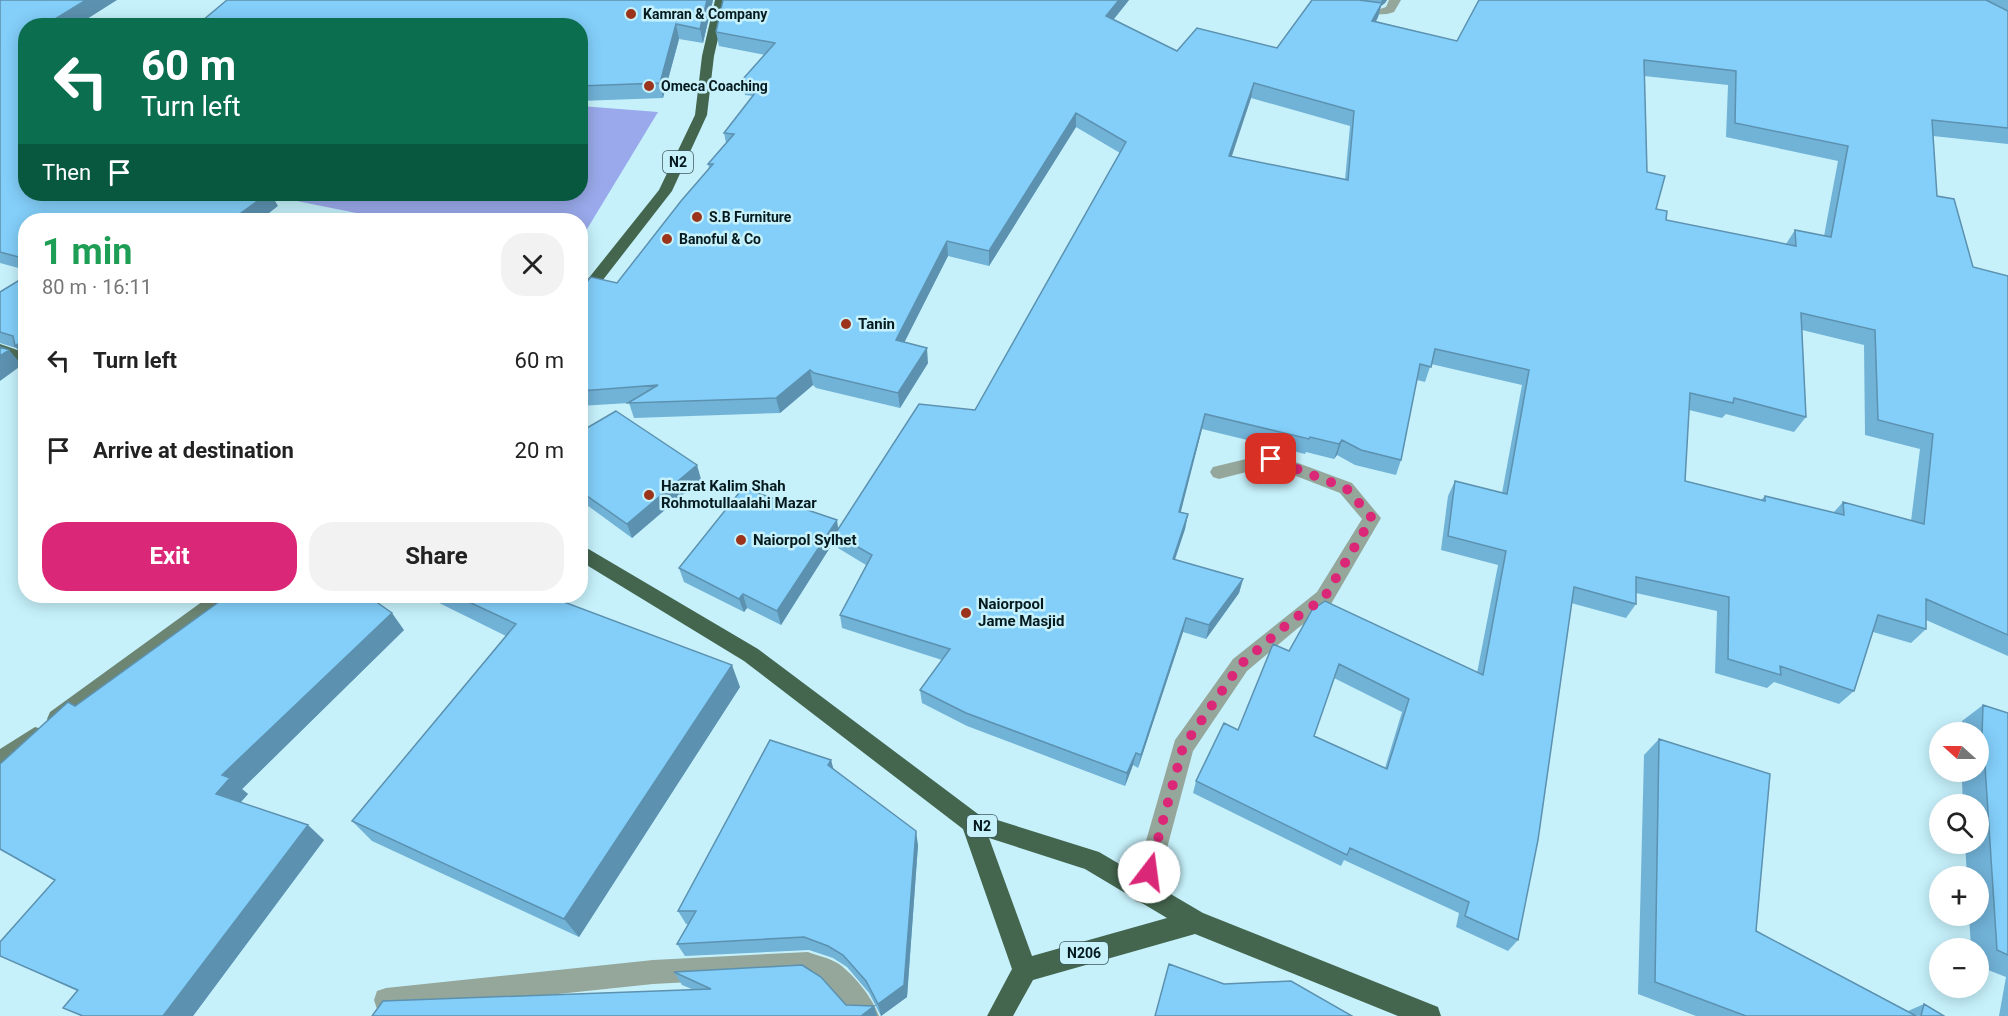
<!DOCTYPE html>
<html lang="en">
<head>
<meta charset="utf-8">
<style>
	:root { --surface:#fff; --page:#f2f2f2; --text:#222; --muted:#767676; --accent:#db2777 }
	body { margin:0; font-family:Roboto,sans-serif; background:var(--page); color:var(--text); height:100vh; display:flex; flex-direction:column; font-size:22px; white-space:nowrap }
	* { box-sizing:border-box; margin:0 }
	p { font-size:20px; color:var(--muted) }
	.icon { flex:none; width:33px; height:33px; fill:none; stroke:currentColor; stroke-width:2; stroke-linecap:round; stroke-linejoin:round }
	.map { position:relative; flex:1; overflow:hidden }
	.panel { position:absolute; left:18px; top:213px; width:570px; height:390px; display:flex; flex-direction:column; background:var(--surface); border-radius:24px; box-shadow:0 3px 15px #0003 }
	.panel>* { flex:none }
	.banner { position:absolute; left:18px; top:18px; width:570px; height:183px; border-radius:24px; box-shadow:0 3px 15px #0003; background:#0b6e4f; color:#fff; overflow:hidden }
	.needle { width:39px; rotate:291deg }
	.tools { position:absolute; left:1929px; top:722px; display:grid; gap:12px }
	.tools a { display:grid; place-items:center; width:60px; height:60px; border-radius:50%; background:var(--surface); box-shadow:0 3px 15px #0003; font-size:30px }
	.pin { position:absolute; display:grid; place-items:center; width:51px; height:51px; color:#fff; margin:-26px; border-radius:12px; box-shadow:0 3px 9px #0006 }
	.me { position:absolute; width:66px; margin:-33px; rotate:15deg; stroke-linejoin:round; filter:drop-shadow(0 0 4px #0008) }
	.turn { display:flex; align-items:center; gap:21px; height:126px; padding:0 24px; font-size:27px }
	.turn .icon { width:78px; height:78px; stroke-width:2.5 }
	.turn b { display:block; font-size:42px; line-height:51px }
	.then { display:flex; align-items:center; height:57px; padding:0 24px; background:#0003; gap:12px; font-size:22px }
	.round { display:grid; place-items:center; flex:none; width:63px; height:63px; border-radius:24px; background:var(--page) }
	.headline { display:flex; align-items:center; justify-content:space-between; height:102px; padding:0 24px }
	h1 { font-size:36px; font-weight:700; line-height:45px; color:#1e9e55 }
	.button { display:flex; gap:12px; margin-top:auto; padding:12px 24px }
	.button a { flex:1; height:69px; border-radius:24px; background:var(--accent); color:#fff; font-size:24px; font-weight:700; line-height:69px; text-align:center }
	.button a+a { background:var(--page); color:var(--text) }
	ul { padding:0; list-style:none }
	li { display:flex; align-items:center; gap:18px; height:90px; padding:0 24px }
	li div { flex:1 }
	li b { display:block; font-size:22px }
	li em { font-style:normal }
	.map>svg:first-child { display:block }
	.water { fill:#9aa9eb }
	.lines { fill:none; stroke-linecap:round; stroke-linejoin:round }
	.minor { fill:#95a69a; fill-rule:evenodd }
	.secondary { fill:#6d8674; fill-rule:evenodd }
	.primary { fill:#506f59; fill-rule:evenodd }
	.trunk { fill:#44654e; fill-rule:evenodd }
	.wall { fill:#71b2d7; fill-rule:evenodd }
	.shaded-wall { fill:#5c91af }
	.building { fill:#83cffa; stroke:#5c91af; stroke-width:1.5; fill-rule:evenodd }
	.route { stroke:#db2777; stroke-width:10; stroke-dasharray:0 18 }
	.poi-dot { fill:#9c341c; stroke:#c6f1fb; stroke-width:2 }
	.labels { text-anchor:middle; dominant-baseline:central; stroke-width:5; stroke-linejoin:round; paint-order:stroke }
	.far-poi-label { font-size:14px; font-weight:bold; fill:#051a1e; stroke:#c6f1fb; text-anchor:start }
	.shield { fill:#c6f1fb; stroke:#3f5a60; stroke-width:1.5 }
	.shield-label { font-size:14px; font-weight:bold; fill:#051a1e }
	.poi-label { font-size:15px; font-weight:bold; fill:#051a1e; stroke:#c6f1fb; text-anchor:start }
</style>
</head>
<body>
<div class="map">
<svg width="2008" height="1016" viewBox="0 0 2008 1016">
	<rect width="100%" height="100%" fill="#c6f1fb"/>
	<!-- water -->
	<path class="water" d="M581 106 658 112 581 239 580 220H391L262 194H580Z"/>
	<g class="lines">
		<!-- minor -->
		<path class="minor" d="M1315 0H1335L1380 9 1386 7 1389 0H1401L1394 12C1379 19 1328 10 1315 0Z
			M1271 453 1352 483 1381 518 1331 604 1298 628 1247 671 1193 751 1155 893 1151 901 1143 904 1135 901 1131 893 1175 740 1233 659 1317 592 1362 519 1340 493 1270 466 1219 479 1213 477 1210 472 1213 467Z
			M808 952C818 956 830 958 839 964 855 976 872 997 879 1016H852C839 999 828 984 808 976L653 984 386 1012 377 1009 374 1000 377 991 386 988 653 960Z"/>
		<!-- secondary -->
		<path class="secondary" d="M210 596H234L231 602 64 726 57 728 50 726 47 719 50 712Z
			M35 727 42 729 46 736 42 743 0 771V749Z"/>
		<!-- primary -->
		<path class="primary" d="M0 344 26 353V364L0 355Z"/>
		<!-- trunk -->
		<path class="trunk" d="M715 0H727L714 56 707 115 672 191 585 303 580 305V289L659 190 695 115 702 56Z
			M580 544 758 649 978 814 1099 852 1203 913 1438 1007 1441 1016H1398L1195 934 1033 980 1013 1016H987L1012 969 963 829 744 661 580 561ZM989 838 1085 869 1167 918 1032 956Z"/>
	</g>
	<!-- wall -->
	<path class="wall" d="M0 0 77 25 26 194 278 206 26 220V270L0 263Z
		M713 0 703 43 679 39 663 98 580 101V26Z
		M723 0H1129L1114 19 1177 51 1277 48 1312 0H1387L1385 3 1381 6 1378 17 1376 21 1457 41 1479 0H2008V144L1933 136 1937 196 1973 267 2008 276V656L1926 620V629L1911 643 1873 632 1854 691 1839 704 1774 682 1767 688 1715 673 1717 611 1636 593V604L1626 618 1571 603 1518 940 1508 951 1456 927 1459 913 1344 860 1341 866 1193 793 1196 781 1238 730 1289 651 1477 673 1498 565 1441 550 1448 496 1455 481 1502 493 1522 385 1431 364 1425 382 1417 380 1401 460 1396 475 1355 465 1337 455 1334 459 1306 452 1305 454 1202 429 1180 512 1188 514 1185 529 1175 560 1243 579 1239 593 1206 639 1183 632 1138 768 1133 765 1125 786 967 726 922 703 920 690 942 660 842 628 840 615 866 565 838 548 836 538 781 625 747 608 744 612 684 582 679 568 838 529 975 410 1120 153 1076 127 989 266 948 256 904 342 928 363 900 408 816 388 813 385 780 413 634 418 629 403 580 406V290L617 283 709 168 708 164 726 143 724 133 753 96 745 95 742 80 765 55 719 46 716 32ZM1644 76 1728 85 1726 137 1838 161 1824 236 1795 230 1786 244 1666 220 1656 209 1647 172ZM1251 98 1350 126 1345 180 1231 156ZM1802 330 1864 345 1865 435 1920 449 1911 521 1843 502 1833 513 1765 496 1761 500 1685 481 1689 410 1722 418 1726 414 1794 432 1806 417ZM1334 678 1402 712 1385 768 1314 736Z
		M26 276V358L16 348 0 343V292Z
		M580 432 701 479 632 538 580 500Z
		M425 596H548L740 687 579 937 372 841 352 821 506 636Z
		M404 630 242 789 248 794 240 802 324 840 193 1016H81L63 1008 77 991 0 956 55 881 0 850V764L75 706Z
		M1983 705 2008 713V1016H1999L2006 977 1978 966V948H1971L1969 915H1978V876H1967L1965 843H1978V804H1963L1962 782 1959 781V771H1978V732H1961L1962 721Z
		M1659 739 1756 931 1908 1011 1924 1004 1944 1016H1696L1638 994 1644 755Z
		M831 760 833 769 918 845 907 997 881 1016 869 993 847 967 833 958 809 950 685 956 677 944 688 924H686L678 911Z
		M674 972 846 1005 874 1006 877 1016H372L694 990 682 985Z"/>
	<!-- shaded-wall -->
	<path class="shaded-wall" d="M86 0H117L76 26 50 22Z
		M707 0H713L703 43 700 29Z
		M1119 0H1129L1105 30 1106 16Z
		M1382 0H1387L1385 3 1381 6 1378 17 1369 35 1372 21 1380 6Z
		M676 24 679 39 663 98 660 83Z
		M1254 83 1251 98 1227 171 1229 156Z
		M1076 113V127L989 266V251Z
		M267 194H271L278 206 260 220H240L237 216Z
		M947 241 948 256 898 355 896 340Z
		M26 338V358L15 346Z
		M927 348 928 363 900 408 898 393Z
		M9 350 22 365 0 381V356Z
		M810 370 813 385 780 413 776 398Z
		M1205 414 1202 429 1177 527 1179 512Z
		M1342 440 1337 455 1334 459 1339 444Z
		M697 465 701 479 632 538 627 524Z
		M1188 514 1185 529 1170 573 1173 559Z
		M837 520 839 534H835L836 538 781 625 777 611Z
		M1243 579 1239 593 1206 639 1209 625Z
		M743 594 747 608 744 612 739 599Z
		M392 613 404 630 242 789 248 794 235 809 216 794 222 775Z
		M1186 618 1183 632 1138 768 1141 755Z
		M732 665 740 687 579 937 564 919Z
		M1136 753 1133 765 1125 786 1127 773Z
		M831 760 835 775 828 765Z
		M308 825 324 840 193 1016H163Z
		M916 831 918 845 907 997 881 1016 878 1004Z
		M874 1006 877 1016H861Z"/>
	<!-- building -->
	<path class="building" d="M0 0H86L50 22 82 26H26V194H267L237 216 251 220H26V259L0 252Z
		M227 0H707L700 29 676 24 660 83 580 86V26H196Z
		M723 0H1119L1106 16 1177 51 1197 28 1277 48 1312 0H1359L1382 3 1372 21 1457 41 1479 0H1986L2008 11V128L1932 120 1937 196 1954 199 1973 267 2008 276V635L1926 599V629L1878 615 1854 691 1780 666 1781 675 1728 659 1729 597 1636 577V604L1574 587 1538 840 1518 940 1465 916 1469 902 1350 848 1347 855 1196 781 1224 723 1238 730 1273 644 1289 651 1312 610 1325 601 1483 675 1506 551 1448 536 1455 481 1507 494 1529 370 1435 349 1431 367 1420 364 1401 460 1361 450 1342 440 1339 444 1310 437 1309 439 1205 414 1179 512 1188 514 1173 559 1243 579 1209 625 1186 618 1141 755 1136 753 1127 773 966 713 920 690 950 649 840 615 872 555 835 534 919 404 975 410 1126 142 1076 113 989 251 947 241 896 340 927 348 898 393 814 373 810 370 776 398 628 403 658 385 580 391V290L591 277 617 283 681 201 713 164H708L734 134 724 133 762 84 742 80 775 43 716 32ZM1644 60 1736 71 1735 123 1848 146 1831 237 1795 230 1796 246 1666 220 1667 211 1656 209 1665 176 1647 172ZM1254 83 1354 111 1348 180 1229 156ZM1801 313 1875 330 1878 420 1933 434 1924 524 1843 502 1844 515 1765 496V501L1685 481 1690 393 1733 403 1734 398 1806 417ZM1339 664 1409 699 1387 769 1314 736Z
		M26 276V338L15 346 13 336 0 332V292Z
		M0 347 9 350 0 356Z
		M616 411 697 465 627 524 580 491V432Z
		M26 437V443L21 441Z
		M743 488 837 520 777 611 743 594 739 599 679 568Z
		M227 596H368L392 613 222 775 230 778 216 794 308 825 163 1016H83L63 1008 78 990 0 956V942L55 880 0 849V764L68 702 75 706Z
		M456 596H548L732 665 564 919 352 821 516 624Z
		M1983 705 2008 713V955L1997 950 1985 766 1981 765Z
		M1659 739 1770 774 1756 931 1916 1016H1746L1655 982Z
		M770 740 831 760 828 765 916 831 904 985 878 1004 866 981 843 955 828 946 804 937 677 944 696 911H678Z
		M1169 964 1224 984 1291 981 1352 1016H1155Z
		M802 965 821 977 846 1005 874 1006 861 1016H372L383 1001 711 989 674 972Z
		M1924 1004 1944 1016H1921Z"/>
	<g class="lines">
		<!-- route -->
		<path class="route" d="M1149 872 1183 747 1240 665 1291 621 1324 598 1372 518 1346 488 1271 459"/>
	</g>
	<!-- markers -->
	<g class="poi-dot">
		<circle cx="631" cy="14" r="6"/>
		<circle cx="649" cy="86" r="6"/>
		<circle cx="697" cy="217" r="6"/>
		<circle cx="667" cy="239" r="6"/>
		<circle cx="846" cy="324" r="6"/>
		<circle cx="649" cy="495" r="6"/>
		<circle cx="741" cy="540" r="6"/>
		<circle cx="966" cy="613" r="6"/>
	</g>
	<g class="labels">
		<!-- far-poi labels -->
		<g class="far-poi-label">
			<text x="643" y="14">Kamran &amp; Company</text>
			<text x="661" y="86">Omeca Coaching</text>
			<text x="709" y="217">S.B Furniture</text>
			<text x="679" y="239">Banoful &amp; Co</text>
		</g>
		<!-- shield labels -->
		<g class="shield">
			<rect x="663" y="151" width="30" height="22" rx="4.5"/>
			<rect x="967" y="815" width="30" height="22" rx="4.5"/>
			<rect x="1060" y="942" width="48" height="22" rx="4.5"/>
		</g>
		<g class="shield-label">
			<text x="678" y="162">N2</text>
			<text x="982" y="826">N2</text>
			<text x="1084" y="953">N206</text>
		</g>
		<!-- poi labels -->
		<g class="poi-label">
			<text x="858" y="324">Tanin</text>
			<text x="661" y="486">Hazrat Kalim Shah<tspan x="661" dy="17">Rohmotullaalahi Mazar</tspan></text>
			<text x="753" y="540">Naiorpol Sylhet</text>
			<text x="978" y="604">Naiorpool<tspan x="978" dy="17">Jame Masjid</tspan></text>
		</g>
	</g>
</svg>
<div class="tools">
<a><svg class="needle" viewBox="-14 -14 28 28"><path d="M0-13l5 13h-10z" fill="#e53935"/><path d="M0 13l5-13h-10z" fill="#767676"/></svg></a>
<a><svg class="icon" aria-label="search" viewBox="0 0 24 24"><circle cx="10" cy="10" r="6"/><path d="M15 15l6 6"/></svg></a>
<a>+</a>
<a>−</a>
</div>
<div class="pin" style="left:1271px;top:459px;background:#d93025"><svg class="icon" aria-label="arrive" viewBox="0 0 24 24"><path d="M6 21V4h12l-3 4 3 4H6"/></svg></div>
<svg class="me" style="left:1149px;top:872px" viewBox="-20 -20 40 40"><circle r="19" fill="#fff"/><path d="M0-13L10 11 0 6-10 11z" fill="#db2777"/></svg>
<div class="banner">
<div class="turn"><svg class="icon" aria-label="left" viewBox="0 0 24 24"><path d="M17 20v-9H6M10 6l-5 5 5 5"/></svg><div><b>60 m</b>Turn left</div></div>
<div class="then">Then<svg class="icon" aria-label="arrive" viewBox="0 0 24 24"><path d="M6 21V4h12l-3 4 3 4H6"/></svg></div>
</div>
<section class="panel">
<div class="headline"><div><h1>1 min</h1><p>80 m · 16:11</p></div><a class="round"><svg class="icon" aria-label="close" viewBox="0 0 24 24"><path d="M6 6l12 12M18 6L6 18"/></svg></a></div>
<ul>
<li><svg class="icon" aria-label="left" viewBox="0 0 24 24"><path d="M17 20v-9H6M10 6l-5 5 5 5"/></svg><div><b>Turn left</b></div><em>60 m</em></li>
<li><svg class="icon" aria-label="arrive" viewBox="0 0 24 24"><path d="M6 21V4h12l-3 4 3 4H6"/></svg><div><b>Arrive at destination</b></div><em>20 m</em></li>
</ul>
<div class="button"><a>Exit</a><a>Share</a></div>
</section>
</div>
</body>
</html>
